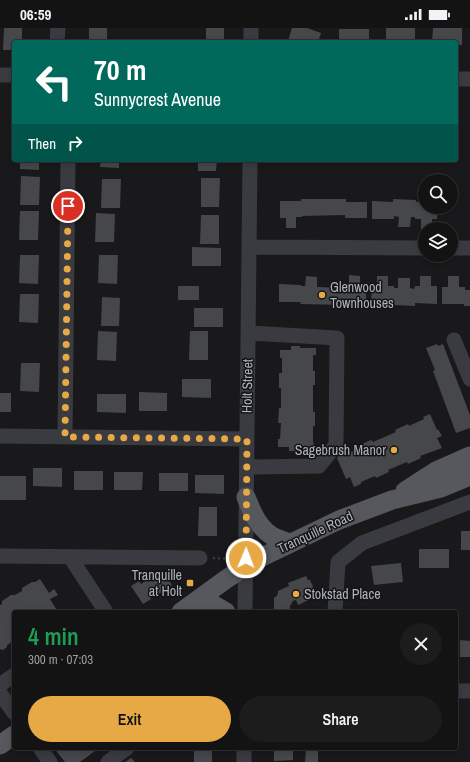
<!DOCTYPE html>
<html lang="en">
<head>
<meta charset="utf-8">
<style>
	:root { --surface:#131314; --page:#1c1c1d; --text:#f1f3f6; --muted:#9d9ea0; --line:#323234; --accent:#e7a945 }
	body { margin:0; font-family:"Archivo Narrow",sans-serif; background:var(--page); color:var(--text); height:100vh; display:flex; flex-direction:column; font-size:15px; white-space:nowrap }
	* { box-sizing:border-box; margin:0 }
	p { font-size:13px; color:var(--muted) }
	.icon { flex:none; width:22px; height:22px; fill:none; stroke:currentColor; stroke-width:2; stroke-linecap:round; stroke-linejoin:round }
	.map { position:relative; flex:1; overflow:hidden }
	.panel { position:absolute; left:12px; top:582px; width:446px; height:140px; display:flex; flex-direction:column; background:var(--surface); border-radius:4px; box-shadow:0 2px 6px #0003,0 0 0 1px var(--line) }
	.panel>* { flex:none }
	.hud { position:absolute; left:12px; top:12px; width:446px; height:122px; border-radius:4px; box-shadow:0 2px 6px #0003,0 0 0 1px var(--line); background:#00695c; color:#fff; overflow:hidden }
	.buttons { position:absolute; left:418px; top:146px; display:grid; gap:8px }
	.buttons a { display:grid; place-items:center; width:40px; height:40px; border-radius:50%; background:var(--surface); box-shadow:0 2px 6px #0003,0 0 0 1px var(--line); font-size:20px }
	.pin { position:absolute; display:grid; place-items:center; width:34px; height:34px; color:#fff; margin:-17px; border:2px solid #fff; border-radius:50%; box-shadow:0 1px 4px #0007 }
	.me { position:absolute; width:44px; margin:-22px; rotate:1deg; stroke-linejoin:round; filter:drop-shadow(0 0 3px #0008) }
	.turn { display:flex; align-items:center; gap:14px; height:84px; padding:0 16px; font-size:18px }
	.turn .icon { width:52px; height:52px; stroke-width:2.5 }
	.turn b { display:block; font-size:28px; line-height:34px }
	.then { display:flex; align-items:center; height:38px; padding:0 16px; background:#0003; gap:8px; font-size:15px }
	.round { display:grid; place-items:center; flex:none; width:42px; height:42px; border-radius:21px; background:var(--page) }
	.headline { display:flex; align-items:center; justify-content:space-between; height:68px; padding:0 16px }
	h1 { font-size:24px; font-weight:600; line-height:30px; color:#1e9e55 }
	.action { display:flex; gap:8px; margin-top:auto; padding:8px 16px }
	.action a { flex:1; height:46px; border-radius:24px; background:var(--accent); color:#111; font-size:16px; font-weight:600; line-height:46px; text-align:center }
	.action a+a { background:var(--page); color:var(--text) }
	.status { display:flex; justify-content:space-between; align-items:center; height:28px; padding:0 20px; background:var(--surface); direction:ltr }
	.status svg { height:11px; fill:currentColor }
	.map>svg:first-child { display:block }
	.building { fill:#46474b }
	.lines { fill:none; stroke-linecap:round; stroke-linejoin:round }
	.path { stroke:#404247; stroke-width:2; stroke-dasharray:2 3; stroke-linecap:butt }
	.minor { stroke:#3a3b40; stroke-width:15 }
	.major { stroke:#56585e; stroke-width:19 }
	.route { stroke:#e7a945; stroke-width:7; stroke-dasharray:0 12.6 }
	.poi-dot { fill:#e7a945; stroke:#141416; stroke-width:1.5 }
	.labels { text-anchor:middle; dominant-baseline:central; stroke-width:3; stroke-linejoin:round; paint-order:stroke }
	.poi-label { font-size:14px; fill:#acb1ba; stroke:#141416; text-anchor:start }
	.street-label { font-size:14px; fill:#acb1ba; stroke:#141416 }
</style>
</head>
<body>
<div class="status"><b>06:59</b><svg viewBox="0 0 49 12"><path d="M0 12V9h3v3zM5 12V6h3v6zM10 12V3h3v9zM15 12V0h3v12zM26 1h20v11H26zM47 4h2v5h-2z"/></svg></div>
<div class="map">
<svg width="470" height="734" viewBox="0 0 470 734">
	<rect width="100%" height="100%" fill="#19191b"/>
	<!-- building -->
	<path class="building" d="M4 0H22V14H14V22H3Z
		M89 0H107V14H89Z
		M206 0H224V14H206Z
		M292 0H307L321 5 318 14 288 13Z
		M386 0H415V14H386Z
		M433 0H462V17H456V14H432Z
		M339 1H369V14H339Z
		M20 132H39V142L20 141Z
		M101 132H119V140L100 139Z
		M198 132H217L216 143H198Z
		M21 148 40 149 39 177H20Z
		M201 150H220L219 179H201Z
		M102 151H121L120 180H101Z
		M301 171H346V174H367V190H345V187L302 188V189H296V200H286V190H280V173H301Z
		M393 171 416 172V174H425V179H438L437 191H432V201H421V191H415V189H411L410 199H398L399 189 394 188V191H372V173L393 174Z
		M20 183H39L38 212H19Z
		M96 185 115 186 114 214H95Z
		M201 187H219V216H200Z
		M192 219 221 220V238H192Z
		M20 227H39L38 256 19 255Z
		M99 227H118L117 256 98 255Z
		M349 247 360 248V257H366V275L344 274V277L300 276 301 274H279V256L301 257V258H305L306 248 317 249V259L343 260 344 257H349Z
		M377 248H388V258H394V260H398V250H410V260L414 261 415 258H420V248H431V258H437V276L415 275V278L393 277 394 275H371L372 257 377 258Z
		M448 248H459V259H465V262H470V278H464V276H442V259H448Z
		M178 258H199V272H178Z
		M20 266H39L38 295 19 294Z
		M102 269 120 270 119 298H101Z
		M194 280H223V299H194Z
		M98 303 117 304 116 333 97 332Z
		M190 303H208V332H189Z
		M437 316 438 318 443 316 470 387V400L456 405 433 343 435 342 426 320Z
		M291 318H300V320H316V327H313V343H315V357H313V384H315V398H313V415H314V421H298V423H289V419H278V411H280L281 395H278L279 380H281V360H279V345H282V330H280V322H291Z
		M21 335H40L39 364 20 363Z
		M182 351H211V370L182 369Z
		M139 364 167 365V383H139Z
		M0 365H11V384H0Z
		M97 366H126V385L97 384Z
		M430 386 437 402 438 401 442 408 437 410 442 420 420 428 421 430 408 436 407 434 388 442 389 444 376 450 375 448 361 454V456L354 459 350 449 346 451 337 430H338L337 427 344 424 345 427 360 420 358 418 371 412 373 414 396 404 395 402 408 396 409 398 424 391 423 389Z
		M33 440H62V459L33 458Z
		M74 443H103V462H74Z
		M114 444H143L142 462H114Z
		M159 445H188V463H159Z
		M195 447H224V466L195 465Z
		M0 448H26V472H0Z
		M199 479H217V508H198Z
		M461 503H470V522H461Z
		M419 521H449V540H419Z
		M401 535 403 554 374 557 371 538Z
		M162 542 172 557 154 569 152 565 149 567 151 571 143 576 131 558 139 553 141 556Z
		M306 548 308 552H310L316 565 312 566 313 570 298 577 296 572 293 573 290 578V581H295V584H271V581H274V569H276L278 565V563L289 558 288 555Z
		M40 551 49 565 54 561 58 567 50 571 58 584H14V613L7 617V619L3 622 0 621V577L2 576V573L11 567H15L22 563V560L32 554H35Z
		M460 612 470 613V629H460Z
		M54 720H99L80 734H65Z
		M194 720H212V734H194Z
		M274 720H293V732L274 733Z
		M306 720H318V734H305Z
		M131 730 135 734H125Z"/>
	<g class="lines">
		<!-- path -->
		<path class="path" d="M213 530 228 531"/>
		<!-- minor -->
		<path class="minor" d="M57 14 58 0
			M251 14V0
			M0 47H14
			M456 51H470
			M249 219 425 220
			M451 220H470
			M454 312 470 351
			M0 408 247 411
			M65 409 68 132
			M247 439 319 438 336 417 337 310 248 305
			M0 528 200 530
			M70 529 106 584
			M245 584 250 132
			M335 584 338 534 362 515 470 474
			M0 657 14 647
			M456 663H470
			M0 665 14 685
			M40 720 50 734
			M108 734 127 720
			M244 734V720"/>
		<!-- major -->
		<path class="major" d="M405 463 436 443 470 428
			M246 469C252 484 258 499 272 508 278 511 284 513 290 515
			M196 573 214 577 226 584
			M181 584 225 552 246 538 262 529 339 492 392 472 441 460 470 448
			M0 717 14 707"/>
	</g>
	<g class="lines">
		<!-- route -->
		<path class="route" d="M68 178 65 409 247 411 246 530"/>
	</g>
	<!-- markers -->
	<g class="poi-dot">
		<circle cx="322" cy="267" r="4"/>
		<circle cx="394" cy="422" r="4"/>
		<rect x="186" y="551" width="8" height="8" rx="2"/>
		<circle cx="296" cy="566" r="4"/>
	</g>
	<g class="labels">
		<!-- poi labels -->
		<g class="poi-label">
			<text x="330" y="259">Glenwood<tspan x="330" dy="16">Townhouses</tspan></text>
			<text x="386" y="422" text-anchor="end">Sagebrush Manor</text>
			<text x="182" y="547" text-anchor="end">Tranquille<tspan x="182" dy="16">at Holt</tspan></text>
			<text x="304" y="566">Stokstad Place</text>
		</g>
		<!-- street labels -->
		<g class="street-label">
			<text transform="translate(247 358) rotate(-89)">Holt Street</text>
			<text transform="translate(315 504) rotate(-25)">Tranquille Road</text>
		</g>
	</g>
</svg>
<div class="buttons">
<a><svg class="icon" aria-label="search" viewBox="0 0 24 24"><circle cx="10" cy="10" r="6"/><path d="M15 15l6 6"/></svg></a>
<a><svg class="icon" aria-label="layers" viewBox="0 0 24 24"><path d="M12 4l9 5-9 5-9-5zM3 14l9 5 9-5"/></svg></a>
</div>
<div class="pin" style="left:68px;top:178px;background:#d93025"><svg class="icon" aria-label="arrive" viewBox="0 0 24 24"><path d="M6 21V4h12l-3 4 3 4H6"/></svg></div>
<svg class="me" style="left:246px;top:530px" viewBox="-20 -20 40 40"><circle r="17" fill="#e7a945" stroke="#fff" stroke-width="3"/><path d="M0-11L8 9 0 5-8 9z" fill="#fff"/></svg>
<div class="hud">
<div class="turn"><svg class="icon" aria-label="left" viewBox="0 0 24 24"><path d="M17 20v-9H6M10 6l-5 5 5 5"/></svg><div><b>70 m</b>Sunnycrest Avenue</div></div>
<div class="then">Then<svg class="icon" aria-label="right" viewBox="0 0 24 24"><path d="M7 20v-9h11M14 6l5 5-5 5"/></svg></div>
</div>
<section class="panel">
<div class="headline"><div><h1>4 min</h1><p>300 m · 07:03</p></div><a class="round"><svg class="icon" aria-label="close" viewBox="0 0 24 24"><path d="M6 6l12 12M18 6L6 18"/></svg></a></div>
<div class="action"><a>Exit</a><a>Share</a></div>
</section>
</div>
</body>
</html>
